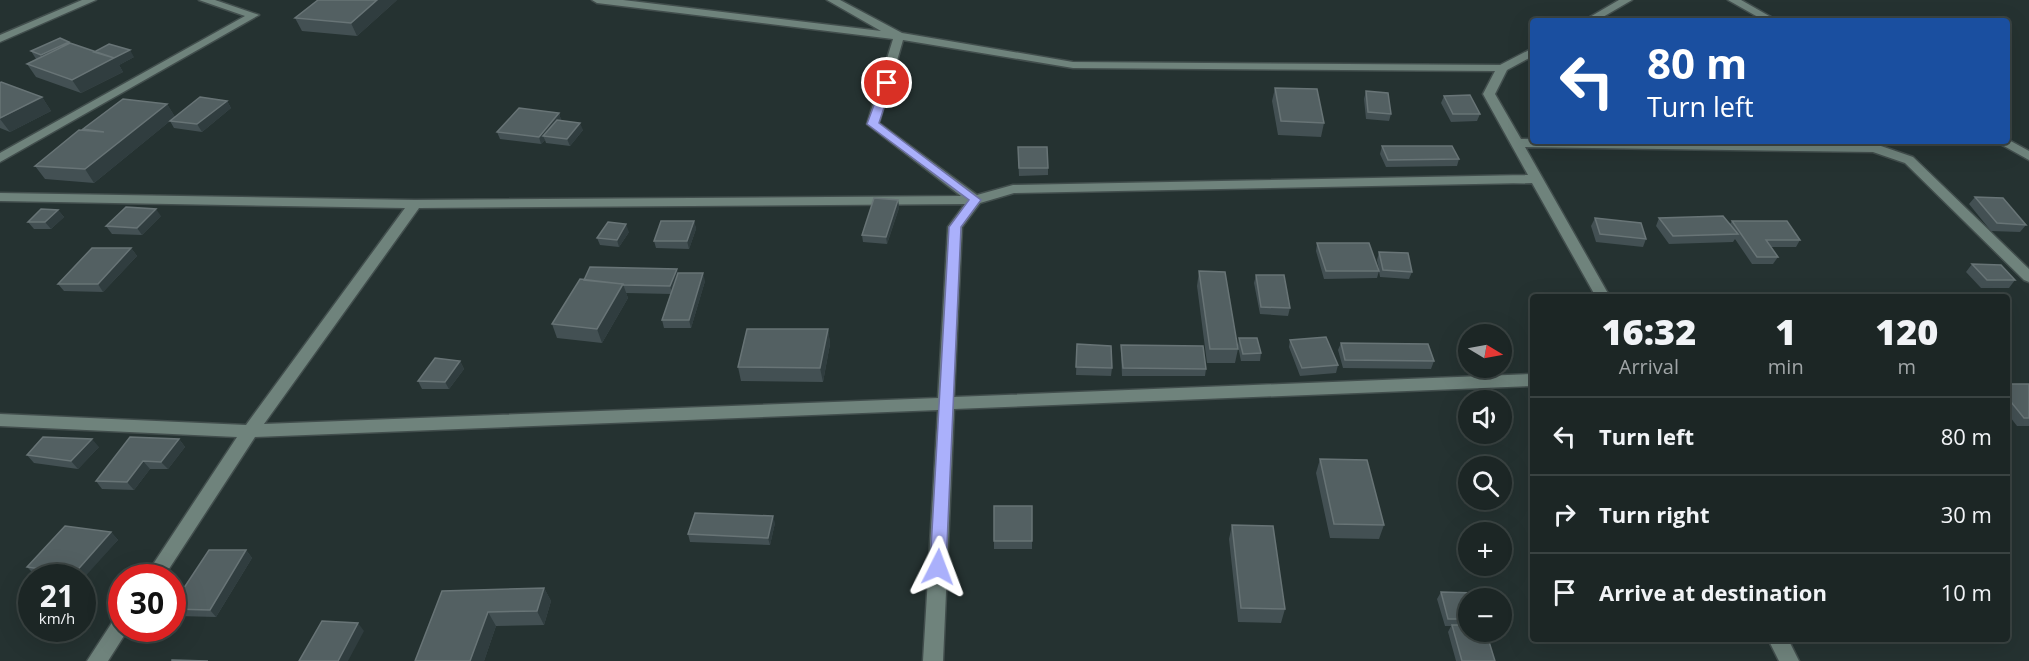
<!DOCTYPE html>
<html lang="en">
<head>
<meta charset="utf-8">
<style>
	:root { --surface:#1c2625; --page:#252e2d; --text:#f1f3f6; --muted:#a0a5a7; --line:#3a4342 }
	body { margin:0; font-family:"Open Sans",sans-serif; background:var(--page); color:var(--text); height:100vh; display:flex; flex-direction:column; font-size:22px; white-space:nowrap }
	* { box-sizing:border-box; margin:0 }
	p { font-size:20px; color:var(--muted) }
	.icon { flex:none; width:33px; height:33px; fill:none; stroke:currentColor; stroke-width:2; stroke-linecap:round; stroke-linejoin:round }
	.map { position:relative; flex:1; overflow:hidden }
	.side { position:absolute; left:1530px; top:294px; width:480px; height:348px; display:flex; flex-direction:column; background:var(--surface); border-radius:6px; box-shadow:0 6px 24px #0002,0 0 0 2px var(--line) }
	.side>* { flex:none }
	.top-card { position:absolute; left:1530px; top:18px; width:480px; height:126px; border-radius:6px; box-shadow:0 6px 24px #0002,0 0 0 2px var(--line); background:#1a4fa0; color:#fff; overflow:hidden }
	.needle { width:39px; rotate:100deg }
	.fabs { position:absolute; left:1458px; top:324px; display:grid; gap:12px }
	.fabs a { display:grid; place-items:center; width:54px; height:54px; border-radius:50%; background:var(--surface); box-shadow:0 6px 24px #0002,0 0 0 2px var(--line); font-size:30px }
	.speed { position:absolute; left:18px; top:564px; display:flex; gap:12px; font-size:30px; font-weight:700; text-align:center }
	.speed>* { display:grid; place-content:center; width:78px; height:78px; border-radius:50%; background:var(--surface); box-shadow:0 6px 24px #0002,0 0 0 2px var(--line); line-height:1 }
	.speed small { font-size:15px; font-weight:400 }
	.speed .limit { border:9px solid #d22; background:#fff; color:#111 }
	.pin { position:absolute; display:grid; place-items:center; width:51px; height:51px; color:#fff; margin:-26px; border:3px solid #fff; border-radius:50%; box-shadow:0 2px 6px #0007 }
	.me { position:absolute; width:66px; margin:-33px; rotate:3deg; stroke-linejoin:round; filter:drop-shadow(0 0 4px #0008) }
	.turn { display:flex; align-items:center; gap:21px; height:126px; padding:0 18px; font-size:27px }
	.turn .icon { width:78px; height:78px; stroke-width:2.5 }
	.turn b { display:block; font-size:42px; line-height:51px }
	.eta { display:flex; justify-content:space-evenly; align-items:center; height:102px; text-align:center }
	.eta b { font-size:36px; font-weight:800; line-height:42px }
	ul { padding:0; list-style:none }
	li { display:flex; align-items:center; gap:18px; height:78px; padding:0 18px; border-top:2px solid var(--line) }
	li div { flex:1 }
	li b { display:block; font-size:22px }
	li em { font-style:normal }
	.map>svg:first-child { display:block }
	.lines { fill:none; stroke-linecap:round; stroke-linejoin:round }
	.minor-casing { stroke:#424e4d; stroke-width:3 }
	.minor { fill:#6f837c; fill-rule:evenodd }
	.wall { fill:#435053 }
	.shaded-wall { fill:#303d3f }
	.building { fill:#536062; stroke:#687476; stroke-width:1.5 }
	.route { fill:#aab0fb; stroke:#6e72a3; stroke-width:1.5 }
</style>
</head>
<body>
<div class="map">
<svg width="2029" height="661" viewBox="0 0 2029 661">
	<rect width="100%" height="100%" fill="#253231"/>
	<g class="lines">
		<!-- minor casing -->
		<g class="minor-casing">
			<path id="minor" d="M82 0H96L0 42V35Z
				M199 0H215L259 15 0 162V153L245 16Z
				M592 0H623L881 31 827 0H840L902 33 1073 62 1500 65 1533 48V56L1507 70 1495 94 1521 139 1878 145 1913 157 2029 269V282L2024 280 1905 163 1873 152 1525 147 1610 297H1596L1532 183 1014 193 980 203 962 227 954 397 1533 374V386L954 409 943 661H923L938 410 255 437 163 578H144L237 437 0 426V414L246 425 405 208 0 201V193L415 200 961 196 867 124 893 39 597 3ZM903 40 1073 68 1495 71 1483 94 1528 175 1013 185 977 195 879 123ZM965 204 948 227 938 398 264 424 419 208Z
				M1619 0H1632L1596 21H1583Z
				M1728 0H1741L1778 21H1765Z
				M2007 139 2029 151V160L1995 141Z
				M122 616V628H129L108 661H87L115 618Z
				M1768 639H1788L1799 661H1779Z"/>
		</g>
		<!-- minor -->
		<use href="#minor" class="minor"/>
	</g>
	<!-- wall -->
	<path class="wall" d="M397 0 357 36 302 31 295 18Z
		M69 42 70 44 94 52 134 57 119 65 123 72 81 93 36 77 27 64 37 59H36L31 51Z
		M0 83 42 97 51 111 10 132 0 128Z
		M1275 88 1324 123 1321 137 1278 135 1272 101Z
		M1366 91 1391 114 1389 121 1366 119 1364 99Z
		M1444 96 1480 114 1477 121 1451 122 1441 103Z
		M227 101 231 108 202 132 174 128 170 121 94 183 45 179 35 166 85 131 83 129 167 104 175 117Z
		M559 113 561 120 583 130 570 146 546 143 545 140 541 144 500 139 497 132Z
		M1382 146 1459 159 1457 166 1386 167 1380 154Z
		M1018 155 1048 168V175L1019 176Z
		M1975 197 2026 225 2020 232 1991 231 1969 204Z
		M898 200 899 208 887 244 863 242 862 235Z
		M58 210 64 217 51 229H34L28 222Z
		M161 216 142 235 112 234 106 226Z
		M1595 218 1646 239 1643 247 1596 242 1591 226Z
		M1659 218 1730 224 1732 221 1800 240 1796 247H1771L1778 257 1773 264H1752L1735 239 1733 242 1669 244 1656 226Z
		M694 221 696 229 689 249 656 248 654 241Z
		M629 232 619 247 600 245 597 238Z
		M1317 243 1379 269 1377 260 1379 252 1412 272 1409 279 1380 277 1379 271 1377 278 1324 279 1316 251Z
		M131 248 137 256 103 292 64 291 58 284Z
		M1972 264 2015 280 2009 288H1981L1966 272Z
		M1199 271 1238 349 1235 363H1207L1197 286Z
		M678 273 705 281 691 328H664L662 320 671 294 626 293 628 298 602 343 557 338 552 324 584 280Z
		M1256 275 1290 308 1288 316 1260 314 1254 283Z
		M828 329 830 344 823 382 741 381 738 367Z
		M1239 338 1261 353 1260 361H1241L1238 346Z
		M1290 340 1338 365 1336 373 1300 376 1289 347Z
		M1341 343 1434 361 1431 369 1343 368 1338 350Z
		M1077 344 1112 368 1111 376 1076 375Z
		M1121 345 1206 369 1205 376H1122L1121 353Z
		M460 361 464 369 449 389H422L418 381Z
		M2007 384H2029V426H2017L2007 413Z
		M179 439 185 447 168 469H150L134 490 102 489 96 481Z
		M99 447 78 469 34 463 27 455Z
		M1320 459 1384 525 1379 539 1330 538 1316 473Z
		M994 506H1032V549H994Z
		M775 523 770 545 690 542 688 534Z
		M1232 525 1285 609 1281 623 1238 622 1229 539Z
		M111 532 118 540 82 578H54L35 575 27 567Z
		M246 550 252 558 216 617 178 616 172 611V606Z
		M544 588 551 601 544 625 496 626 484 661H415L442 591Z
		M1441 592 1468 598V632L1495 661H1456L1448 632 1451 626H1445L1437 599Z"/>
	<!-- shaded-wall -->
	<path class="shaded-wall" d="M377 0H397L357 36 351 23Z
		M69 42 74 49 45 62 41 55Z
		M130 50 134 57 119 65 123 72 81 93 72 80Z
		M42 97 51 111 10 132 0 119Z
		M227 101 231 108 202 132 197 124Z
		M167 104 175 117 94 183 85 169Z
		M559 113 561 120 543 136 545 140 541 144 539 137Z
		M580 123 583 130 570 146 567 139Z
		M898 200 899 208 887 244 886 237Z
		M156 209 161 216 142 235 137 228Z
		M58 210 64 217 51 229 45 222Z
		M694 221 696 229 689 249 687 241Z
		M626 224 629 232 619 247 617 240Z
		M131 248 137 256 103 292 98 284Z
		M677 269 679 277 672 294 670 286Z
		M703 273 705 281 691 328 689 320Z
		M623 284 628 298 602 343 597 329Z
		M828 329 830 344 823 382 820 368Z
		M460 361 464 369 449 389 445 382Z
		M92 439 99 447 78 469 71 461Z
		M179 439 185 447 168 469 161 462Z
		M143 461 150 469 134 490 127 482Z
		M773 516 775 523 770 545 768 538Z
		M111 532 118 540 82 580V578H77L74 574Z
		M246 550 252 558 216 617 210 610Z
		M544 588 551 601 544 625 537 611Z
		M488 612 496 626 484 661H470Z
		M358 623 364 631 348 661H338Z"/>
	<!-- building -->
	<path class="building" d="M318 0H377L351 23 295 18Z
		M60 38 69 42 41 55 31 51Z
		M70 43 114 58 72 80 27 64Z
		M109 44 130 50 114 58 94 52Z
		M1 82 42 97 0 118V83Z
		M1275 88 1317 89 1324 123 1281 121Z
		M1366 91 1388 93 1391 114 1368 112Z
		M1470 95 1480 114H1453L1444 96Z
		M200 97 227 101 197 124 170 121Z
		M123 99 167 104 85 169 35 166 79 130 104 132 83 129Z
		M519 108 559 113 539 137 497 132Z
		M557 120 580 123 567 139 543 136Z
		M1382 146H1452L1459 159 1388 160Z
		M1018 147H1047L1048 168H1019Z
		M1975 197 2003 198 2026 225 1997 223Z
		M874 198 898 200 886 237 862 235Z
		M126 207 156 209 137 228 106 226Z
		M41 209 58 210 45 222H28Z
		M1723 216 1738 234 1673 236 1659 218Z
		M1595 218 1641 223 1646 239 1600 234Z
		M661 221H694L687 241H654Z
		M1732 221H1787L1800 240H1766L1778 257H1757Z
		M608 222 626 224 617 240 597 238Z
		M1317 243H1369L1379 271H1326Z
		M92 248H131L98 284H58Z
		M1379 252 1408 253 1412 272 1383 270Z
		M1972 264 2001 265 2015 280H1987Z
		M590 267 677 269 670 286 624 285 623 284 584 280Z
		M1199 271 1225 272 1238 349H1210Z
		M678 273H703L689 320H662Z
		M1256 275H1284L1290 308 1261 307Z
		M580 279 623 284 597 329 552 324Z
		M747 329H828L820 368 738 367Z
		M1326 337 1338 365 1302 368 1290 340Z
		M1239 338H1257L1261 353 1243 354Z
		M1341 343 1428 344 1434 361 1345 360Z
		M1077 344 1111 346 1112 368 1076 367Z
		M1121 345 1203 346 1206 369 1123 368Z
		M435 358 460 361 445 382 418 381Z
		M2007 384H2029V418H2024L2007 397Z
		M43 437 92 439 71 461 27 455Z
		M130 437 179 439 161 462 143 461 127 482 96 481Z
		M1320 459 1367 460 1384 525 1334 524Z
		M994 506H1032V541H994Z
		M695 513 773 516 768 538 688 534Z
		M1232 525 1273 526 1285 609 1241 608Z
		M65 526 111 532 74 574 27 567Z
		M209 550H246L210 610 172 609V606Z
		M544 588 537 611 488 612 470 661H415L442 591Z
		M1441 592 1477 593 1479 598H1468V619H1448Z
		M322 621 358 623 338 661H299Z
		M1452 625H1468V632H1486L1495 661H1462Z
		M172 660 208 661H172Z"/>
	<!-- route -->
	<path class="route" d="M887 80 892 83 879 123 981 200 961 227 946 567 944 572H932L930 567 949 227 969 200 867 124 882 83Z"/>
</svg>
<div class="fabs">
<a><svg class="needle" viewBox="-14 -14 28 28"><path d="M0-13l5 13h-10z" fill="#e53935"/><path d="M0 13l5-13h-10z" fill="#a0a5a7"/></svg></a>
<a><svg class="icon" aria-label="sound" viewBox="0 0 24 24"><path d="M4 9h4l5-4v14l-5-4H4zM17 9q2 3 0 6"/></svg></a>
<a><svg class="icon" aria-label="search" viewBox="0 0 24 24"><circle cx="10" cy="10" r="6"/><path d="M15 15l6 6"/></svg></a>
<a>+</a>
<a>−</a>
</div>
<div class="speed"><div>21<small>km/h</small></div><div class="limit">30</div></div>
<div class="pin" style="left:887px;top:83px;background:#d93025"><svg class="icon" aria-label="arrive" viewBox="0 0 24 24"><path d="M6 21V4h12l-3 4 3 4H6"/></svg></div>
<svg class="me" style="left:938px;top:567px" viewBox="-20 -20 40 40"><path d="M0-17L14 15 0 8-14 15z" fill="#aab0fb" stroke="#fff" stroke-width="4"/></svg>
<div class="top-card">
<div class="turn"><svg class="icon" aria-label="left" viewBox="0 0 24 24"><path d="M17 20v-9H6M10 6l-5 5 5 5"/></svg><div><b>80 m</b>Turn left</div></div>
</div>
<section class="side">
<div class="eta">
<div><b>16:32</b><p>Arrival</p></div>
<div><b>1</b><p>min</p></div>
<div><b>120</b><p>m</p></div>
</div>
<ul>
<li><svg class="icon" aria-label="left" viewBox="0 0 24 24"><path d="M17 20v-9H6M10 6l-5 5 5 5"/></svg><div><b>Turn left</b></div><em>80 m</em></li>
<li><svg class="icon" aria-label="right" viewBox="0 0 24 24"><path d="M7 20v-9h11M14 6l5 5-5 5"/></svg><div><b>Turn right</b></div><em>30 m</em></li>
<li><svg class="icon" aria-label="arrive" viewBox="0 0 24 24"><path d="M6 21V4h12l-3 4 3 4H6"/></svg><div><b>Arrive at destination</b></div><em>10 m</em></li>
</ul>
</section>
</div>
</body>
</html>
